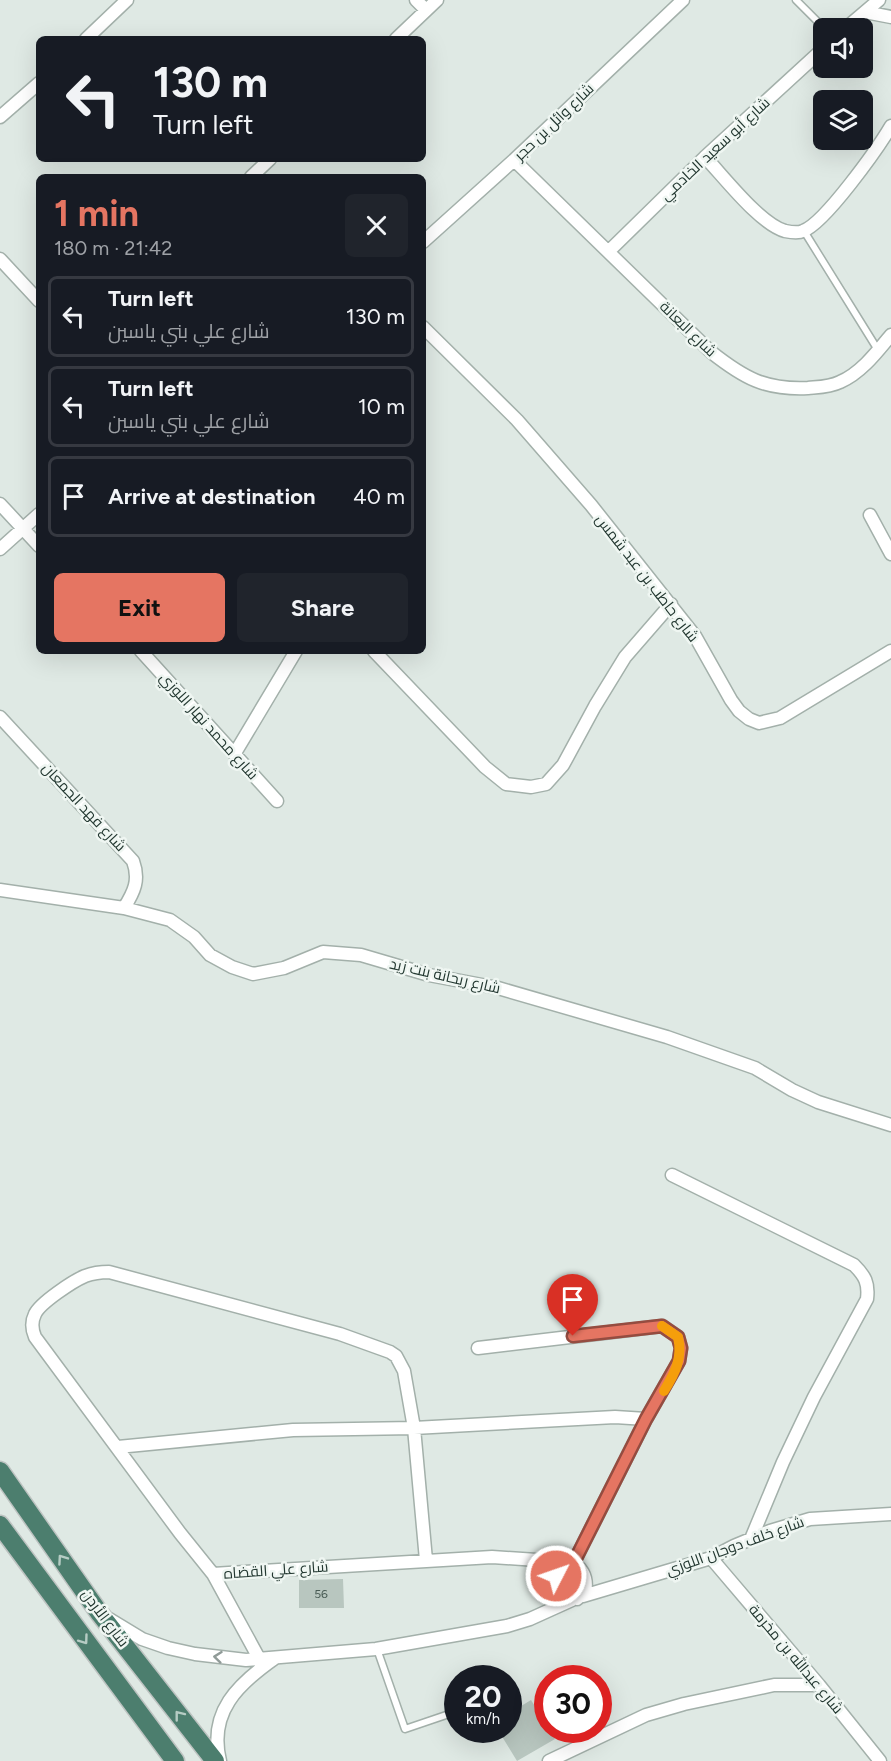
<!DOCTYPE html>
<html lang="en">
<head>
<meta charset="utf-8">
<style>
	:root { --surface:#171b24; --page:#20242c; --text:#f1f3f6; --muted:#9ea1a6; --line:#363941; --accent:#e57562 }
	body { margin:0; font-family:Figtree,Cairo,sans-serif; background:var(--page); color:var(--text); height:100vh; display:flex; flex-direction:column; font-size:22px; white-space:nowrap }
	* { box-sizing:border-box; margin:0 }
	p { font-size:20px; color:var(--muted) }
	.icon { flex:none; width:33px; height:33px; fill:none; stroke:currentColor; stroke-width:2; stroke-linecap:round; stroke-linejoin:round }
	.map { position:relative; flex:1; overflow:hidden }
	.sheet { position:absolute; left:36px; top:174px; width:390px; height:480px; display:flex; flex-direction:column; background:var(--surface); border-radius:9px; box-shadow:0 6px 24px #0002 }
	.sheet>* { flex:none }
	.guide { position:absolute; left:36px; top:36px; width:390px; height:126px; border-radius:9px; box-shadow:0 6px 24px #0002; background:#171b24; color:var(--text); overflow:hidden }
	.controls { position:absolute; left:813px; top:18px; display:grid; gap:12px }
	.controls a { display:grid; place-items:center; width:60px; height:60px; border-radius:9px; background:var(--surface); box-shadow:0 6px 24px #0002; font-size:30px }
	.speed { position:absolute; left:444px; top:1665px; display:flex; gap:12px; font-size:30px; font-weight:700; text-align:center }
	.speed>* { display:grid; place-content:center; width:78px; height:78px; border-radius:50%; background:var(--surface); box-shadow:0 6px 24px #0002; line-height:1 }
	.speed small { font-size:15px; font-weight:400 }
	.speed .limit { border:9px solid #d22; background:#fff; color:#111 }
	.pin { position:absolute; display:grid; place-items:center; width:51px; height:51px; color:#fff; margin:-62px -26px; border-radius:50% 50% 50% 0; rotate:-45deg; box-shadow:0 0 6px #0007 }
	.pin .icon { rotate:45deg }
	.me { position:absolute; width:66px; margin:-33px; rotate:49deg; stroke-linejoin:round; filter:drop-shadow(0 0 4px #0008) }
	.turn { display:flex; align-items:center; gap:21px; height:126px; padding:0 18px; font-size:27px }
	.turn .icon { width:78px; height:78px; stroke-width:2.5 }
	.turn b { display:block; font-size:42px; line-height:51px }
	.round { display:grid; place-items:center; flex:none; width:63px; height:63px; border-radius:9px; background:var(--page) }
	.headline { display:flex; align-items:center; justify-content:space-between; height:102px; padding:0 18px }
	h1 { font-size:36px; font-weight:700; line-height:45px; color:var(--accent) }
	.action { display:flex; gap:12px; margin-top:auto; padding:12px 18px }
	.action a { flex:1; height:69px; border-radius:9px; background:var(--accent); color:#111; font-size:24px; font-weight:700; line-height:69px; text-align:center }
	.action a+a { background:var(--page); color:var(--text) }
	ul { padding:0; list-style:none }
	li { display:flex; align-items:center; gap:18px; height:81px; margin:0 12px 9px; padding:0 6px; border:3px solid var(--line); border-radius:9px }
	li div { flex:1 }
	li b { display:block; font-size:22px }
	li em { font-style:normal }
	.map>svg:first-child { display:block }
	.building { fill:#b8c6bf }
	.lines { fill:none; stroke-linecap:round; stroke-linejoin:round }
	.service-casing { stroke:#a3b0aa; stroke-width:9 }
	.minor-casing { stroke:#a3b0aa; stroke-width:15 }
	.trunk-casing { stroke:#bdc3c1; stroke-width:21 }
	.service { stroke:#fff; stroke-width:6 }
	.minor { stroke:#fff; stroke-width:12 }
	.trunk { stroke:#4c7e6e; stroke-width:18 }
	.oneway { stroke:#b6ccc4 }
	.oneway2 { stroke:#909b98 }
	.route-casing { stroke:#954c40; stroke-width:15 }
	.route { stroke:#e57562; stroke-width:10 }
	.slow { stroke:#f59e0b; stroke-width:10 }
	.labels { text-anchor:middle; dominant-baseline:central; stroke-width:5; stroke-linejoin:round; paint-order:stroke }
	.number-label { font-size:12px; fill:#485b54 }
	.street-label { font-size:15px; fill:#223730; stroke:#eff6f2 }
</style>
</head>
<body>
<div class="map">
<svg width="891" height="1761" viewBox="0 0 891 1761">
	<rect width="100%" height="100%" fill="#dfe9e4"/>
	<!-- building -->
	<path class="building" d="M343 1579 344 1608H299V1580Z
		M531 1700 555 1739 517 1761 498 1730H508V1714Z"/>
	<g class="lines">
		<!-- service casing -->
		<g class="service-casing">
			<path id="service" d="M796 0 824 28
				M804 231 878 350
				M377 1649 405 1729 458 1711"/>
		</g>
		<!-- minor casing -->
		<g class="minor-casing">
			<path id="minor" d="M416 0 426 10
				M865 12 891 17
				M846 28 879 0
				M86 39 127 0
				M396 39 437 0
				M0 117 39 83
				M705 157C724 177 760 224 785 231 790 232 799 233 803 231 825 223 878 148 891 126
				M514 160 711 352C744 378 765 390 808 388 819 387 830 387 840 382 861 373 877 352 891 335
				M251 177 270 159
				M423 242 514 160 683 0
				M609 251 705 157 824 48
				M0 259 39 301
				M423 327 517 420 591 505 695 636 731 700 739 711 749 719 759 723 780 718 891 651
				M0 504 39 546
				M870 515 891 554
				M0 549 39 514
				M141 651 277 801
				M374 651 485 767 506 784 531 787 546 784 563 765 595 706 625 657 671 604
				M0 717 133 861C140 880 134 892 124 908
				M235 753 296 651
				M0 890 124 908 170 920 194 937 210 955 232 967 253 974 284 968 323 952 361 955 429 975 498 988 667 1037 755 1068 792 1090 818 1102 891 1125
				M672 1175 854 1265C865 1276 869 1283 867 1299L814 1397 783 1462 751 1539
				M478 1348 662 1326 678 1337 681 1348 679 1361 646 1419 573 1564
				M118 1447 293 1430 414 1428 615 1417 646 1419
				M711 1558 819 1685 880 1761
				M426 1560 414 1428 404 1371 396 1356 390 1352 340 1334 109 1272C100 1272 93 1273 85 1276 73 1281 40 1303 35 1314 31 1322 32 1330 35 1337L180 1533 213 1574 492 1557 537 1560 559 1567
				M566 1563C582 1563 588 1578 585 1592L577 1599 564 1596C555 1586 551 1570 566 1563Z
				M213 1574 261 1662
				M583 1596 711 1558 734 1546 770 1531 810 1519 891 1514
				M109 1619 142 1639 168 1648 195 1654 246 1660 376 1649 507 1626 530 1619 572 1600
				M220 1761C208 1712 238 1684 275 1658
				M549 1761 646 1715 684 1704 774 1685H819"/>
		</g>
		<!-- trunk casing -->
		<g class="trunk-casing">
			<path id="trunk" d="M0 1471 100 1614 215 1761
				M0 1525 175 1761"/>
		</g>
		<!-- service -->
		<use href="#service" class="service"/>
		<!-- minor -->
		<use href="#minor" class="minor"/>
		<!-- trunk -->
		<use href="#trunk" class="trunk"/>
	</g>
	<!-- one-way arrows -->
	<defs><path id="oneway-chevron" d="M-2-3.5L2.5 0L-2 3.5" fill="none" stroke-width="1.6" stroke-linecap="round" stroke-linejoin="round" transform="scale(1.5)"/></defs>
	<g class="oneway">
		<use href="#oneway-chevron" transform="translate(62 1559) rotate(-125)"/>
		<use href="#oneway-chevron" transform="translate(84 1640) rotate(54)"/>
		<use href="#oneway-chevron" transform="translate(179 1715) rotate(-128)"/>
	</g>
	<use class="oneway2" href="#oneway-chevron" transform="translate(218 1657) rotate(-174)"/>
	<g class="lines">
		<!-- route casing -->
		<g class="route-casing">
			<path id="route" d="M556 1576C558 1567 563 1561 573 1564L646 1419 679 1361 681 1348 678 1337 662 1326 573 1336"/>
		</g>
		<!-- route -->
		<use href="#route" class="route"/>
		<!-- slow -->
		<path class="slow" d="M662 1326 678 1337C683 1358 675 1373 664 1391"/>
	</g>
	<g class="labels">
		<!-- number labels -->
		<g class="number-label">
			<text x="321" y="1594">56</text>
		</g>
		<!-- street labels -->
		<g class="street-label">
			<text transform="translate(554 122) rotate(-44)">شارع وائل بن حجر</text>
			<text transform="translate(715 149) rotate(-43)">شارع أبو سعيد الخادمي</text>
			<text transform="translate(688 329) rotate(44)">شارع البعانة</text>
			<text transform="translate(647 578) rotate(52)">شارع حاطب بن عبد شمس</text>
			<text transform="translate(209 726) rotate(48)">شارع محمد نهار اللوزي</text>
			<text transform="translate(84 807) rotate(47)">شارع فهد الجمعان</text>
			<text transform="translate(445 976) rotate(13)">شارع ريحانة بنت زيد</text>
			<text transform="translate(735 1546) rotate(-20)">شارع خلف دوجان اللوزي</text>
			<text transform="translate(276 1570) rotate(-4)">شارع علي القضاه</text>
			<text transform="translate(105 1618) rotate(53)">شارع الأردن</text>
			<text transform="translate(796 1659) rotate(50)">شارع عبدالله بن مخرمة</text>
		</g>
	</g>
</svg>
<div class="controls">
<a><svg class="icon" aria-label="sound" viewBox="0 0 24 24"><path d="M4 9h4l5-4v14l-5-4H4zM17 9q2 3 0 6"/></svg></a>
<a><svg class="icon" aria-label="layers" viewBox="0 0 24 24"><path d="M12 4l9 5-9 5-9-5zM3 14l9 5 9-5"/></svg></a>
</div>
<div class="speed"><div>20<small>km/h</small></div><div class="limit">30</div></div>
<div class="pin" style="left:573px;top:1336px;background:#d93025"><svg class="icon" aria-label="arrive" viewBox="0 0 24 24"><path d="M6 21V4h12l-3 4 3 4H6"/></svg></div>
<svg class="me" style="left:556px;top:1576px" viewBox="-20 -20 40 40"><circle r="17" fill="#e57562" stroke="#fff" stroke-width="3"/><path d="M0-11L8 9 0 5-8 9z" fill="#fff"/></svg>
<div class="guide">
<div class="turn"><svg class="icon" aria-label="left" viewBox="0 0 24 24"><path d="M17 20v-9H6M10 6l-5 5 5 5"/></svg><div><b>130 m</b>Turn left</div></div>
</div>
<section class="sheet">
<div class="headline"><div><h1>1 min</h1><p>180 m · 21:42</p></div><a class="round"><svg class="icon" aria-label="close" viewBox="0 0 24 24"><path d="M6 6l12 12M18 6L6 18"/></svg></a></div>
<ul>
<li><svg class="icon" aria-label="left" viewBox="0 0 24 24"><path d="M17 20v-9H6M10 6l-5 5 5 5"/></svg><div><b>Turn left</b><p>شارع علي بني ياسين</p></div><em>130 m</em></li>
<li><svg class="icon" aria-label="left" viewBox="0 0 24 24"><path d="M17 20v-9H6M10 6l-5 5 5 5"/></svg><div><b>Turn left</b><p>شارع علي بني ياسين</p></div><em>10 m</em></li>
<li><svg class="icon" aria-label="arrive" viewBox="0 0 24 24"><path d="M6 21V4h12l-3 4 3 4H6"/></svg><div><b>Arrive at destination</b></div><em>40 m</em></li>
</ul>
<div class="action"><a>Exit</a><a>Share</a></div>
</section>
</div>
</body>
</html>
